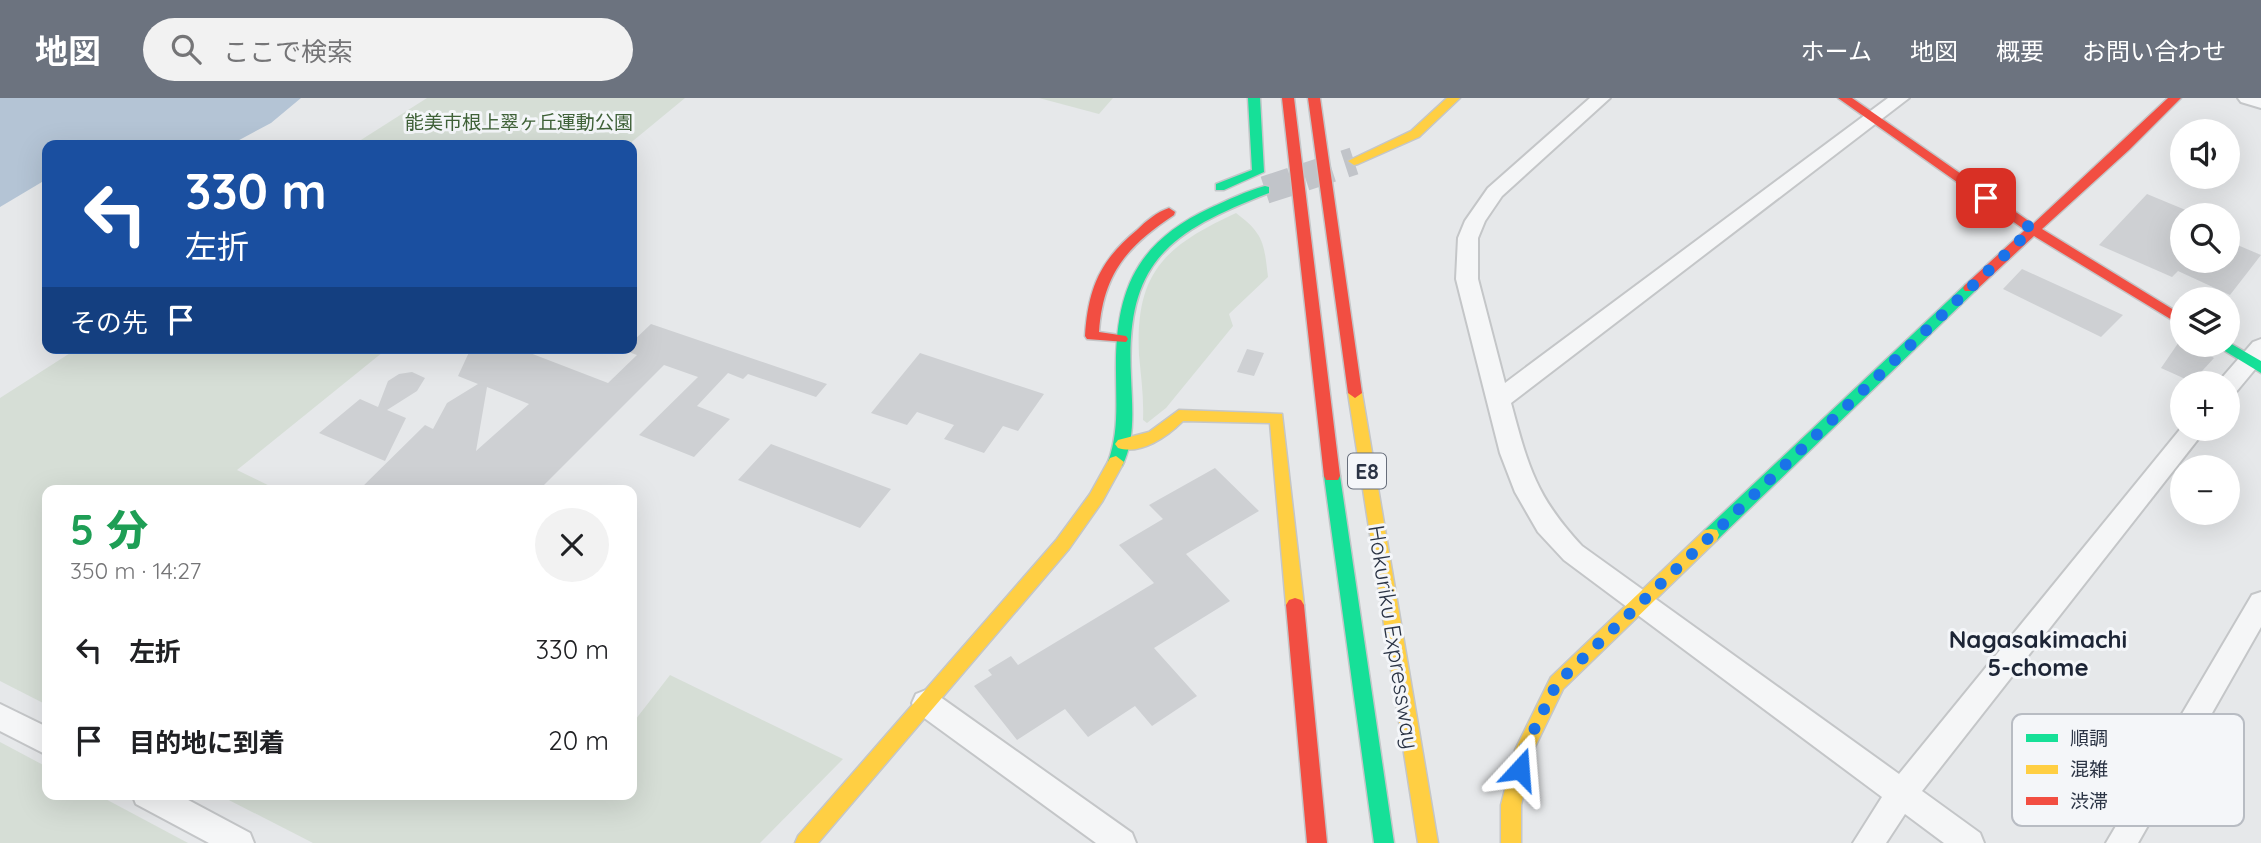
<!DOCTYPE html>
<html lang="ja">
<head>
<meta charset="utf-8">
<style>
	:root { --surface:#fff; --page:#f2f2f2; --text:#202124; --muted:#757577; --accent:#6c737f }
	body { margin:0; font-family:Quicksand,"Noto Sans JP",sans-serif; background:var(--page); color:var(--text); height:100vh; display:flex; flex-direction:column; font-size:26px; white-space:nowrap }
	* { box-sizing:border-box; margin:0 }
	p { font-size:23px; color:var(--muted) }
	.icon { flex:none; width:38px; height:38px; fill:none; stroke:currentColor; stroke-width:2; stroke-linecap:round; stroke-linejoin:round }
	.map { position:relative; flex:1; overflow:hidden }
	.side { position:absolute; left:42px; top:387px; width:595px; height:315px; display:flex; flex-direction:column; background:var(--surface); border-radius:14px; box-shadow:0 7px 28px #0002 }
	.side>* { flex:none }
	.top-card { position:absolute; left:42px; top:42px; width:595px; height:214px; border-radius:14px; box-shadow:0 7px 28px #0002; background:#1a4fa0; color:#fff; overflow:hidden }
	.tools { position:absolute; left:2170px; top:21px; display:grid; gap:14px }
	.tools a { display:grid; place-items:center; width:70px; height:70px; border-radius:50%; background:var(--surface); box-shadow:0 7px 28px #0002; font-size:35px }
	.pin { position:absolute; display:grid; place-items:center; width:60px; height:60px; color:#fff; margin:-30px; border-radius:14px; box-shadow:0 4px 10px #0006 }
	.me { position:absolute; width:77px; margin:-38px; rotate:19deg; stroke-linejoin:round; filter:drop-shadow(0 0 5px #0008) }
	.turn { display:flex; align-items:center; gap:24px; height:147px; padding:0 28px; font-size:32px }
	.turn .icon { width:91px; height:91px; stroke-width:2.5 }
	.turn b { display:block; font-size:49px; line-height:60px }
	.then { display:flex; align-items:center; height:66px; padding:0 28px; background:#0003; gap:14px; font-size:26px }
	.round { display:grid; place-items:center; flex:none; width:74px; height:74px; border-radius:37px; background:var(--page) }
	.head { display:flex; align-items:center; justify-content:space-between; height:119px; padding:0 28px }
	h1 { font-size:42px; font-weight:800; line-height:52px; color:#1e9e55 }
	ul { padding:0; list-style:none }
	li { display:flex; align-items:center; gap:21px; height:91px; padding:0 28px }
	li div { flex:1 }
	li b { display:block; font-size:26px }
	li em { font-style:normal }
	header { display:flex; align-items:center; gap:42px; box-sizing:border-box; height:98px; padding:0 35px; background:var(--accent); color:#fff }
	header strong { font-size:33px }
	nav { display:flex; gap:38px; margin-inline-start:auto; font-size:24px }
	.search { width:490px; height:63px; background:var(--page); display:flex; align-items:center; gap:18px; box-sizing:border-box; padding:0 24px; border-radius:38px; color:var(--muted); font-size:26px }
	.map>svg:first-child { display:block }
	.green { fill:#d6ded6 }
	.water { fill:#b4c4d5 }
	.building { fill:#ced0d3; fill-rule:evenodd }
	.lines { fill:none; stroke-linecap:round; stroke-linejoin:round }
	.secondary-tunnel { stroke:#c1c4c9; stroke-width:28; stroke-dasharray:28 14; stroke-linecap:butt }
	.street-casing { stroke:#c4c6c8; stroke-width:4 }
	.fast-casing { stroke:#c4c6c8; stroke-width:3 }
	.slow-casing { stroke:#c4c6c8; stroke-width:3 }
	.jam-casing { stroke:#c4c6c8; stroke-width:3 }
	.street { fill:#f5f6f7; fill-rule:evenodd }
	.fast { fill:#16e098; fill-rule:evenodd }
	.slow { fill:#ffcf43; fill-rule:evenodd }
	.jam { fill:#f24e42; fill-rule:evenodd }
	.route { stroke:#1a73e8; stroke-width:12; stroke-dasharray:0 21.6 }
	.labels { text-anchor:middle; dominant-baseline:central; stroke-width:6; stroke-linejoin:round; paint-order:stroke }
	.far-park-label { font-size:19px; fill:#3f6138; stroke:#f4f6f9 }
	.shield { fill:#f4f6f9; stroke:#676e7b; stroke-width:2 }
	.shield-label { font-size:21px; font-weight:bold; fill:#2b3445 }
	.street-label { font-size:23px; fill:#2b3445; stroke:#f4f6f9 }
	.neighbourhood-label { font-size:24px; font-weight:bold; fill:#1d2536; stroke:#f4f6f9 }
	.key { fill:#f4f6f9; stroke:#b8bcc3; stroke-width:2 }
	.key-label { font-size:19px; fill:#2b3445 }
</style>
</head>
<body>
<header>
<strong>地図</strong>
<div class="search"><svg class="icon" aria-label="search" viewBox="0 0 24 24"><circle cx="10" cy="10" r="6"/><path d="M15 15l6 6"/></svg>ここで検索</div>
<nav><a>ホーム</a><a>地図</a><a>概要</a><a>お問い合わせ</a></nav>
</header>
<div class="map">
<svg width="2261" height="745" viewBox="0 0 2261 745">
	<rect width="100%" height="100%" fill="#e6e8ea"/>
	<!-- green -->
	<path class="green" d="M427 0H685L628 47H353Z
		M1039 0H1113L1099 16Z
		M1236 115C1264 136 1264 145 1268 179L1229 216 1233 228 1166 310 1147 325 1143 322C1144 300 1141 279 1139 257 1135 174 1165 148 1236 115Z
		M78 250H388L237 372 278 392H47V607L0 583V300Z
		M670 577 843 661 760 745H313L219 697 632 696V626Z
		M0 644 47 669V696L98 697 188 745H0Z"/>
	<!-- water -->
	<path class="water" d="M0 0H301L271 25 230 47H47V81L0 109Z"/>
	<!-- building -->
	<path class="building" d="M2147 96 2188 113 2182 117V163H2228V143L2261 157 2230 197 2178 173 2172 179 2099 147Z
		M2022 171 2123 217 2101 239 2003 191Z
		M651 226 827 286 816 299 748 276 743 281 728 275 697 308 730 321 694 359 639 337 698 279 664 267 539 392H359L425 327 433 331 447 305 478 286 458 278 471 250H517L608 285 637 257 623 252 632 250V244ZM487 289 529 306 476 353Z
		M2181 241 2182 247H2194L2214 260 2192 284 2161 270Z
		M1247 251 1264 255 1254 278 1237 274Z
		M920 255 1044 296 1018 333 1003 328 984 355 944 341 954 327 917 314 907 327 871 315Z
		M412 274 425 280 417 293 387 312 406 320 385 363 319 335 360 301 378 309 388 283 399 276Z
		M771 346 891 391 860 430 738 382Z
		M1215 370 1259 413 1186 456 1230 503 1154 550 1197 598 1152 628 1135 608 1088 639 1065 611 1017 642 974 588 992 577 988 572 1011 558 1018 567 1154 485 1119 447 1163 421 1149 407Z"/>
	<g class="lines">
		<!-- secondary-tunnel -->
		<path class="secondary-tunnel" d="M1265 92 1354 63"/>
		<!-- street casing -->
		<g class="street-casing">
			<path id="street" d="M1590 0H1610L1502 98 1485 123 1478 140V181L1505 285 1888 0H1909L1511 305C1528 368 1536 399 1582 448L1899 676 2182 329 2206 331 1922 693 1980 735 1984 745H1944L1905 716 1886 745H1853L1882 699 1564 462 1538 434 1515 394 1500 355 1456 181 1458 140 1465 123 1488 90Z
				M2238 0H2261V10L2241 4Z
				M2261 241V264L2236 294 2228 296V285H2218L2220 282 2253 244Z
				M2261 494V529L2138 745H2106L2252 497Z
				M926 592 936 596 1132 735 1136 745H1096L916 614 912 605 916 596Z
				M0 606 47 629V657L0 633Z
				M132 696H177L250 735 254 745H209L136 706Z"/>
		</g>
		<!-- fast casing -->
		<g class="fast-casing">
			<path id="fast" d="M1248 0H1260L1264 74 1224 92H1216V86L1252 72Z
				M1265 88 1269 89V95C1169 134 1125 163 1131 279 1132 308 1136 341 1122 368H1110L1108 364C1119 334 1116 305 1116 274 1115 194 1135 145 1210 110 1228 102 1246 93 1265 88Z
				M1970 185 1975 187 1977 190 1975 193 1717 442H1705L1703 437 1705 432 1965 187Z
				M2228 244 2261 263V275L2215 247H2228Z
				M1332 372 1338 374 1340 378 1394 745H1374L1324 378 1326 374Z"/>
		</g>
		<!-- slow casing -->
		<g class="slow-casing">
			<path id="slow" d="M1447 0H1460L1419 39 1358 66 1354 67 1348 63 1411 33Z
				M1355 290 1362 295 1438 745H1418L1348 295Z
				M1179 312 1282 316 1304 507 1301 512 1295 514 1289 512 1286 507 1270 325 1183 323C1167 339 1141 357 1118 350L1115 346 1118 342 1149 334Z
				M1116 358 1124 364 1102 404 1069 451 818 745H795L798 738 1057 441 1090 396 1110 360Z
				M1711 431 1717 432 1719 437 1717 442 1563 591 1533 653 1521 707V745H1501V707L1515 652 1551 579 1705 432Z"/>
		</g>
		<!-- jam casing -->
		<g class="jam-casing">
			<path id="jam" d="M1282 0H1294L1340 378 1338 382H1326L1324 378Z
				M1308 0H1320L1362 295 1355 300 1348 295Z
				M1838 0H1852L2033 126 2168 0H2181L2129 52 2042 131 2182 217V228L2034 138 1975 193H1965L1963 190 1965 187 2025 132Z
				M1169 110 1175 114 1174 117C1127 148 1103 176 1099 234L1126 238 1128 241 1126 244 1087 241 1085 238C1088 191 1100 162 1137 132 1146 123 1157 114 1169 110Z
				M1295 500 1301 502 1304 507 1327 745H1307L1286 507 1289 502Z"/>
		</g>
		<!-- street -->
		<use href="#street" class="street"/>
		<!-- fast -->
		<use href="#fast" class="fast"/>
		<!-- slow -->
		<use href="#slow" class="slow"/>
		<!-- jam -->
		<use href="#jam" class="jam"/>
	</g>
	<g class="lines">
		<!-- route -->
		<path class="route" d="M1520 671 1524 652 1557 585 2032 131 1986 100"/>
	</g>
	<g class="labels">
		<!-- far-park labels -->
		<g class="far-park-label">
			<text x="519" y="24">能美市根上翠ヶ丘運動公園</text>
		</g>
		<!-- shield labels -->
		<rect class="shield" x="1348" y="355.5" width="38" height="35" rx="5"/>
		<g class="shield-label">
			<text x="1367" y="373">E8</text>
		</g>
		<!-- street labels -->
		<g class="street-label">
			<text transform="translate(1394 539) rotate(81)">Hokuriku Expressway</text>
		</g>
		<!-- neighbourhood labels -->
		<g class="neighbourhood-label">
			<text x="2038" y="541">Nagasakimachi<tspan x="2038" dy="28">5-chome</tspan></text>
		</g>
	</g>
	<!-- legend -->
	<rect x="2012" y="616" width="232" height="112" rx="10" class="key"/>
	<rect x="2026" y="636" width="32" height="8" fill="#16e098"/>
	<rect x="2026" y="667" width="32" height="9" fill="#ffcf43"/>
	<rect x="2026" y="699" width="32" height="8" fill="#f24e42"/>
	<g class="key-label">
		<text x="2070" y="647">順調</text>
		<text x="2070" y="678">混雑</text>
		<text x="2070" y="710">渋滞</text>
	</g>
</svg>
<div class="tools">
<a><svg class="icon" aria-label="sound" viewBox="0 0 24 24"><path d="M4 9h4l5-4v14l-5-4H4zM17 9q2 3 0 6"/></svg></a>
<a><svg class="icon" aria-label="search" viewBox="0 0 24 24"><circle cx="10" cy="10" r="6"/><path d="M15 15l6 6"/></svg></a>
<a><svg class="icon" aria-label="layers" viewBox="0 0 24 24"><path d="M12 4l9 5-9 5-9-5zM3 14l9 5 9-5"/></svg></a>
<a>+</a>
<a>−</a>
</div>
<div class="pin" style="left:1986px;top:100px;background:#d93025"><svg class="icon" aria-label="arrive" viewBox="0 0 24 24"><path d="M6 21V4h12l-3 4 3 4H6"/></svg></div>
<svg class="me" style="left:1520px;top:671px" viewBox="-20 -20 40 40"><path d="M0-17L14 15 0 8-14 15z" fill="#1a73e8" stroke="#fff" stroke-width="4"/></svg>
<div class="top-card">
<div class="turn"><svg class="icon" aria-label="left" viewBox="0 0 24 24"><path d="M17 20v-9H6M10 6l-5 5 5 5"/></svg><div><b>330 m</b>左折</div></div>
<div class="then">その先<svg class="icon" aria-label="arrive" viewBox="0 0 24 24"><path d="M6 21V4h12l-3 4 3 4H6"/></svg></div>
</div>
<section class="side">
<div class="head"><div><h1>5 分</h1><p>350 m · 14:27</p></div><a class="round"><svg class="icon" aria-label="close" viewBox="0 0 24 24"><path d="M6 6l12 12M18 6L6 18"/></svg></a></div>
<ul>
<li><svg class="icon" aria-label="left" viewBox="0 0 24 24"><path d="M17 20v-9H6M10 6l-5 5 5 5"/></svg><div><b>左折</b></div><em>330 m</em></li>
<li><svg class="icon" aria-label="arrive" viewBox="0 0 24 24"><path d="M6 21V4h12l-3 4 3 4H6"/></svg><div><b>目的地に到着</b></div><em>20 m</em></li>
</ul>
</section>
</div>
</body>
</html>
